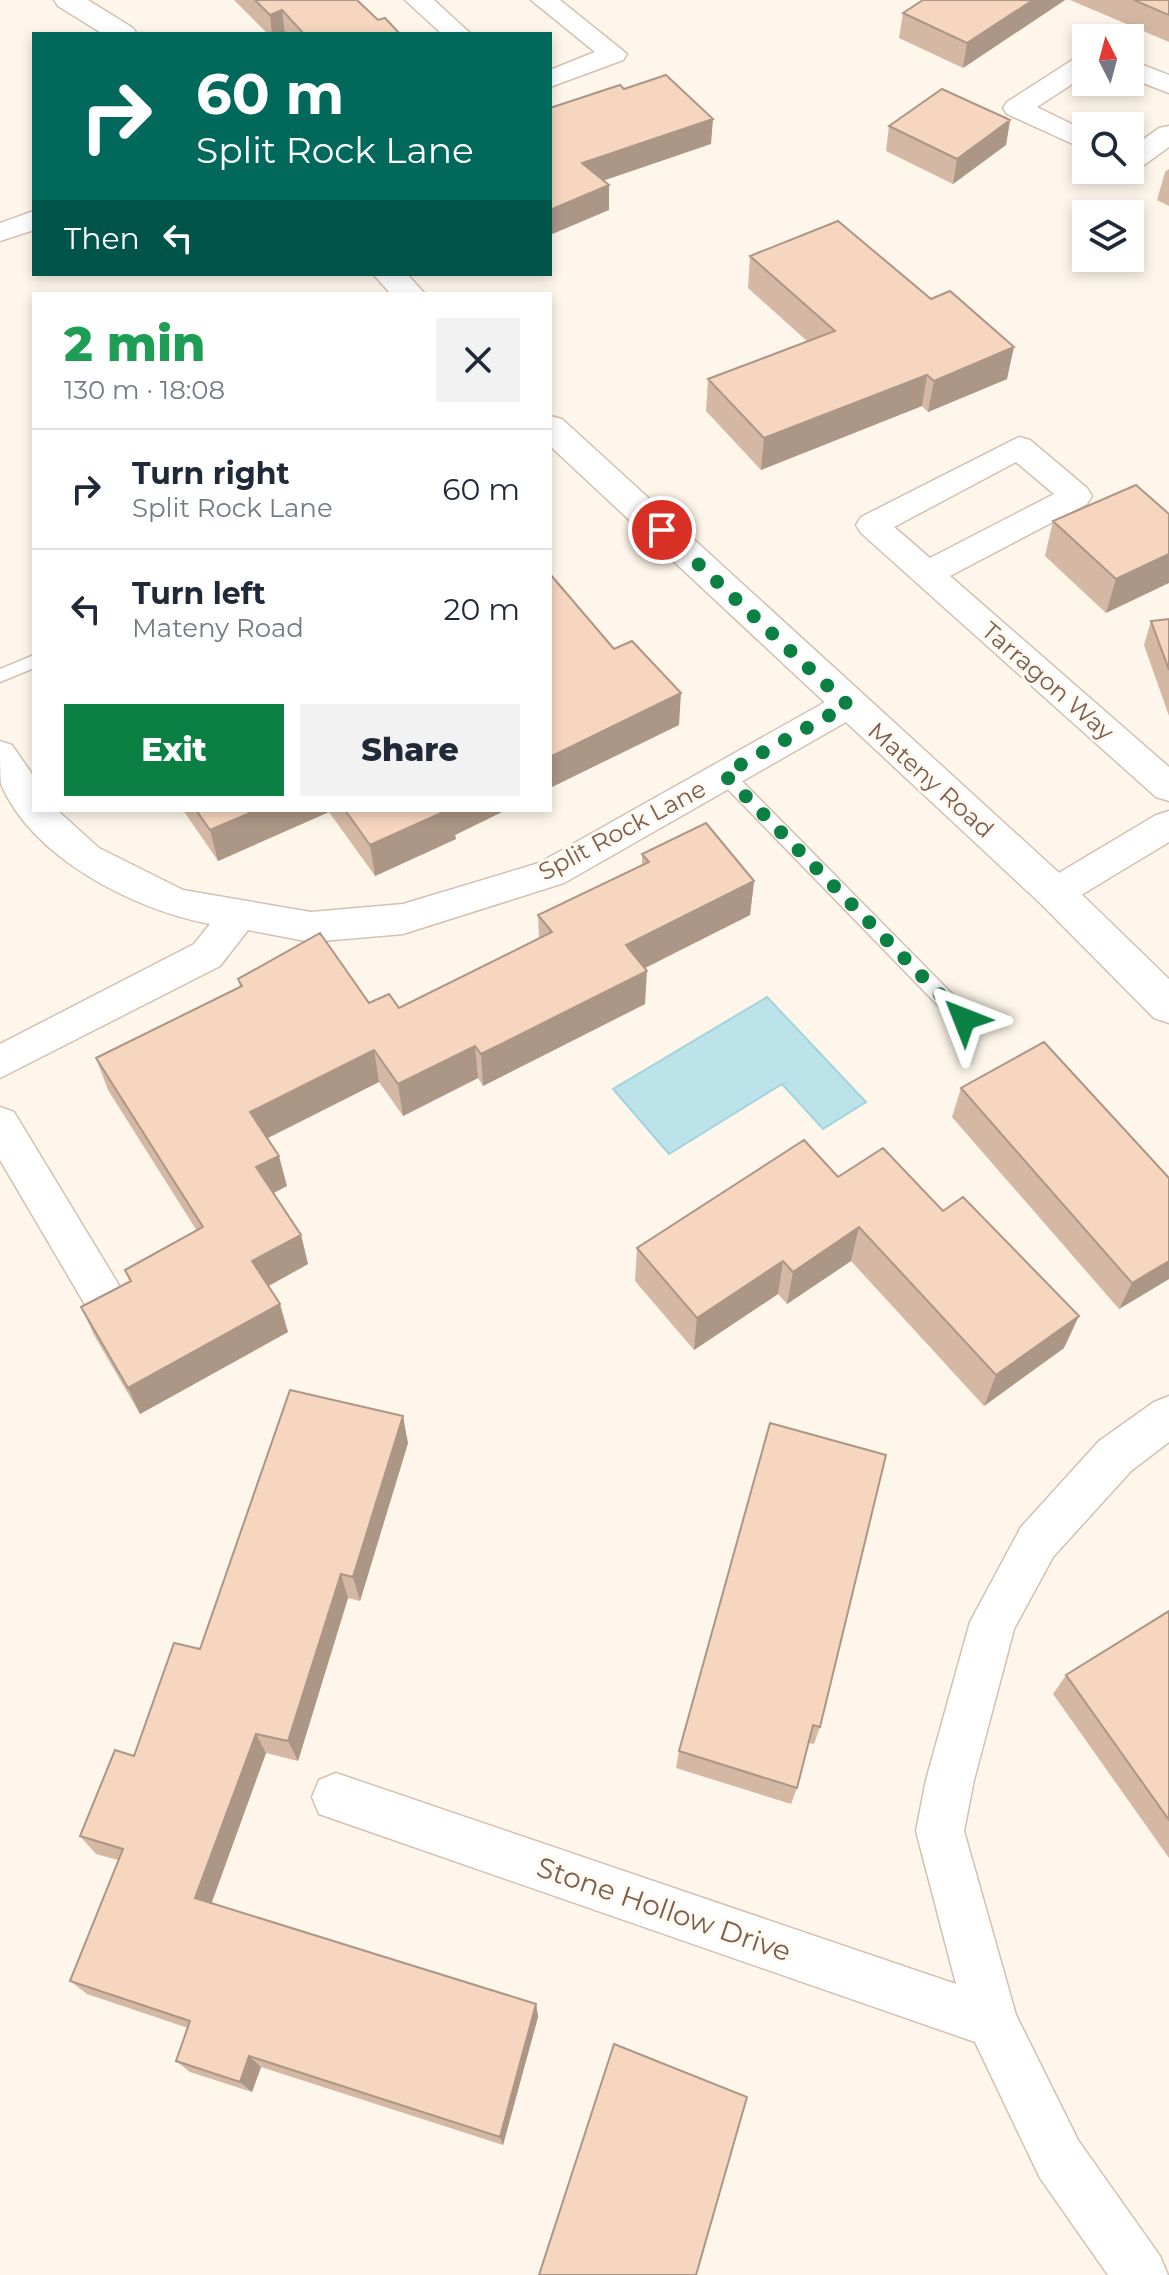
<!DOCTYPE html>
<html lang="en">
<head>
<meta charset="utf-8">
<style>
	:root { --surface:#fff; --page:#f2f2f3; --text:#1f2937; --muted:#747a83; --line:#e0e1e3; --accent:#0b8043 }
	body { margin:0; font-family:Montserrat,sans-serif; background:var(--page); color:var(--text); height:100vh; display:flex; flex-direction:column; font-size:30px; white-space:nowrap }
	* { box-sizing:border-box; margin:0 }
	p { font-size:26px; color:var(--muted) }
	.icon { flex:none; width:44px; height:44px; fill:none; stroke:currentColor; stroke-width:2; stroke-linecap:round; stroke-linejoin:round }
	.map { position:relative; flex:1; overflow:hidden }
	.details { position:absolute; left:32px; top:292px; width:520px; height:520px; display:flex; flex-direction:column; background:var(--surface); border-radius:0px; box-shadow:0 4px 12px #0003 }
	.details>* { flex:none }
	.banner { position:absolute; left:32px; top:32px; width:520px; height:244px; border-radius:0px; box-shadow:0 4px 12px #0003; background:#00695c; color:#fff; overflow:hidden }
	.needle { width:52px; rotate:354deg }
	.fabs { position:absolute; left:1072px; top:24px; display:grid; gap:16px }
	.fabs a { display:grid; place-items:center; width:72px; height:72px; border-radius:0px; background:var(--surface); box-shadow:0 4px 12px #0003; font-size:40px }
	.pin { position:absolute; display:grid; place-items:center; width:68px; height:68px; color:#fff; margin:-34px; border:4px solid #fff; border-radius:50%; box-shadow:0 2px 8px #0007 }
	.me { position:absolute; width:88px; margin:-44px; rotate:315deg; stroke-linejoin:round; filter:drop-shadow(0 0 6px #0008) }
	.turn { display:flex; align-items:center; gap:28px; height:168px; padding:0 32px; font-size:36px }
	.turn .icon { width:104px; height:104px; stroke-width:2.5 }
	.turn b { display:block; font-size:56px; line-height:68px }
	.then { display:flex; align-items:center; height:76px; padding:0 32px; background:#0003; gap:16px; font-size:30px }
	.round { display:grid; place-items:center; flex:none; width:84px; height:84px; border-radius:0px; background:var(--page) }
	.overview { display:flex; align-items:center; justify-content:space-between; height:136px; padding:0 32px }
	h1 { font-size:48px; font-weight:800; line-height:60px; color:#1e9e55 }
	.cta { display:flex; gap:16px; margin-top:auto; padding:16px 32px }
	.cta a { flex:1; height:92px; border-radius:0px; background:var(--accent); color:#fff; font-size:32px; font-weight:800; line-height:92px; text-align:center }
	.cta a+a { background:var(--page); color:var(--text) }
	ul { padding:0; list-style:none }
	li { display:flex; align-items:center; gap:24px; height:120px; padding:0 32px; border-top:2px solid var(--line) }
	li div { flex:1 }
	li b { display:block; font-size:30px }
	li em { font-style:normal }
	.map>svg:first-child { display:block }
	.water { fill:#bce3ea; stroke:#a1d3dd; stroke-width:2 }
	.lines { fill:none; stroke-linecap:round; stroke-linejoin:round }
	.service-casing { stroke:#d4c0b1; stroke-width:3 }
	.minor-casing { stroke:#d4c0b1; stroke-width:3 }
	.tertiary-casing { stroke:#d4c0b1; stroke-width:3 }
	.service { fill:#fff; fill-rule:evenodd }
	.minor { fill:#fff; fill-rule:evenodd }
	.tertiary { fill:#fff; fill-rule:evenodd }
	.wall { fill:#d4b8a4 }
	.shaded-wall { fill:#ac9686 }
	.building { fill:#f6d6bf; stroke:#ac9686; stroke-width:2 }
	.route { stroke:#0b8043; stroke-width:14; stroke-dasharray:0 25.2 }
	.labels { text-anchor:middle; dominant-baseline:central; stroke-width:6; stroke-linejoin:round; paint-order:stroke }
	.street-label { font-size:24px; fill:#7c5c4a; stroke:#fffaf2 }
	.near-street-label { font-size:28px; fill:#7c5c4a; stroke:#fffaf2 }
</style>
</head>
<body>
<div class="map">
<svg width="1169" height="2275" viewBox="0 0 1169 2275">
	<rect width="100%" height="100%" fill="#fef6ea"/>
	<!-- water -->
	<path class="water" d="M767 997 866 1102 823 1129 782 1084 669 1154 613 1089Z"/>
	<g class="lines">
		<!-- service casing -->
		<g class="service-casing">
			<path id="service" d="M34 655V668L0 682V669Z
				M724 767 730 769 971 1013 974 1019 971 1025H957L718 779 715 774Z"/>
		</g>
		<!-- minor casing -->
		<g class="minor-casing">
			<path id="minor" d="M405 0H434L471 34H442Z
				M531 0H560L627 54 623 60 550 87V70L595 52Z
				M1086 55V75L1037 107 1086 131V150L1007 114 1003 108 1007 102 1077 57Z
				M1130 60 1169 75V93L1130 78Z
				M1169 126V147L1140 168 1130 170H1129L1130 149 1159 128Z
				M34 211V230L0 241V223Z
				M1019 437 1030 440 1087 488 1092 496 1087 504 950 576 1169 767V801L1156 797 861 533 856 525 861 517ZM1016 462 1054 494 930 558 894 527Z
				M848 692 860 696 865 705 860 714 564 883 403 934 311 942 248 930 220 966 0 1078V1044L194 944 210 924C135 910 32 858 1 784 0 773 0 753 0 741L12 745 34 777V810H57L99 848 183 890 311 912 403 904 539 863 836 696Z
				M1169 811V842L1068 903 1055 907 1042 903 1037 893 1042 883 1156 815Z
				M0 1107 14 1112 117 1282 123 1295 117 1308 102 1314 87 1308 0 1160Z
				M1169 1396V1442L1131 1471 1053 1557 1014 1629 974 1780 964 1831 1016 2015 1078 2140 1160 2256 1168 2275H1108L1040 2178 975 2042 319 1814 312 1797 319 1780 336 1773 956 1984 916 1831 926 1780 970 1622 1021 1527 1099 1441 1154 1402Z"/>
		</g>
		<!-- tertiary casing -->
		<g class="tertiary-casing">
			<path id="tertiary" d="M54 0H88L133 28 137 34H103L58 6Z
				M373 274H407L425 294H391Z
				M550 416 562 419 1069 882 1169 979V1023L1154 1018 1041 904 550 446Z"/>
		</g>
		<!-- service -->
		<use href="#service" class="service"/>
		<!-- minor -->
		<use href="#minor" class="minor"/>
		<!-- tertiary -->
		<use href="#tertiary" class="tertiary"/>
	</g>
	<!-- wall -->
	<path class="wall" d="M234 0H357L378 20 400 34H268Z
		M923 0H1065L963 68 899 38 903 13Z
		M1070 0H1169V42Z
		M1010 120 1006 145 953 184 886 151 889 126Z
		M1169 169V206L1157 200 1165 172Z
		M750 256 1007 379 928 412 922 406 761 470 706 411 708 379 808 342 748 288Z
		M1169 514 1106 613 1045 556 1053 521Z
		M1169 619V716L1144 645 1151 621Z
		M183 810H506L455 835 456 839 375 876 329 812 218 861Z
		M642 854 754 881 750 915 645 968V1004L483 1086 478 1078 403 1116 379 1082 267 1138 287 1186 273 1193 301 1235 308 1264 269 1286 288 1332 140 1414 94 1335 81 1307 130 1282 125 1270 197 1231 108 1090 96 1058 240 987 238 979 399 1008 539 939 538 915 642 865Z
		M961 1088 1169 1279 1119 1309 952 1117Z
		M838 1177 1064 1348 984 1406 851 1261 787 1304 778 1294 694 1350 635 1281 637 1248Z
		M770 1423 820 1727 814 1744 808 1743 797 1788 791 1804 676 1768 679 1751Z
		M408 1443 360 1601 348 1598 298 1761 266 1753 211 1903 536 2004 538 2017 503 2145 261 2067 252 2092 190 2072 176 2061 188 2028 87 1994 70 1981 118 1860 96 1854 80 1836 134 1756 200 1649Z
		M1169 1611V1858L1053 1694 1066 1675Z"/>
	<!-- shaded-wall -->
	<path class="shaded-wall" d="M1033 0H1065L963 68 967 43Z
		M282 10 285 34H272L270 15Z
		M713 119 711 144 582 188V163Z
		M1010 120 1006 145 953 184 957 159Z
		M609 185V210L550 235V210Z
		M1014 347 1007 379 928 412 934 381Z
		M927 375 922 406 761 470 764 438Z
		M1169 554V583L1106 613 1116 579Z
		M681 693 679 725 550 788V757Z
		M257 810H329V812L218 861 210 830Z
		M448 810H506L455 835 456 839 375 876 370 845Z
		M754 881 750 915 625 978 626 945Z
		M647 971 645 1004 483 1086 481 1054Z
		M475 1046 478 1078 403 1116 398 1084Z
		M374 1050 379 1082 258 1143 250 1112Z
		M279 1156 287 1186 264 1198 256 1167Z
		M859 1227 851 1261 787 1304 793 1272Z
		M301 1235 308 1264 261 1290 252 1261Z
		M783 1261 778 1294 694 1350 697 1318Z
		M1169 1261V1279L1119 1309 1132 1283Z
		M280 1304 288 1332 140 1414 128 1388Z
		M1079 1316 1064 1348 984 1406 996 1375Z
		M403 1416 408 1443 360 1601 353 1577Z
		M341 1574 348 1598 298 1761 288 1741Z
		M256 1734 266 1753 208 1913 195 1898Z
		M536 2004 538 2017 503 2145 500 2137Z
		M249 2056 261 2067 252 2092 240 2082Z"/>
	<!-- building -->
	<path class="building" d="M255 0H357L378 20 385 18 400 34H304L282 10 270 15Z
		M923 0H1033L967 43 903 13Z
		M1134 0H1169V15Z
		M666 75 713 119 582 163 609 185 550 210V108L620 85 624 89Z
		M942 89 1010 120 957 159 889 126Z
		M838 221 931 299 950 291 1014 347 934 381 927 375 764 438 708 379 835 331 750 256Z
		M1136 485 1169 514V554L1116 579 1053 521Z
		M550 574 614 649 632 641 681 693 550 757Z
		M1169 619V670L1151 621Z
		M196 810H257L210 830Z
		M345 810H448L370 845Z
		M706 823 754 881 626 945 647 971 481 1054 475 1046 398 1084 374 1050 250 1112 279 1156 256 1167 301 1235 252 1261 280 1304 128 1388 81 1307 131 1281 125 1270 203 1227 96 1058 242 986 238 979 320 933 369 1003 389 994 399 1008 552 932 538 915 649 862 642 854Z
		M1044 1042 1169 1178V1261L1132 1283 961 1088Z
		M804 1140 838 1177 883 1148 943 1211 963 1197 1079 1316 996 1375 859 1227 793 1272 783 1261 697 1318 637 1248Z
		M290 1390 403 1416 353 1577 341 1574 288 1741 256 1734 195 1898 536 2004 500 2137 249 2056 240 2082 176 2061 190 2021 70 1981 123 1849 80 1836 115 1750 134 1756 174 1643 200 1649Z
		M770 1423 886 1455 820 1727 813 1725 797 1788 679 1751Z
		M1169 1611V1820L1066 1675Z
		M614 2044 747 2097 696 2275H539Z"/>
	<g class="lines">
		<!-- route -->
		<path class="route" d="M662 530 848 705 724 774 964 1019"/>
	</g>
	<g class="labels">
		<!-- street labels -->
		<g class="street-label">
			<text transform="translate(1048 681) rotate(41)">Tarragon Way</text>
			<text transform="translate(931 780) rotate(42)">Mateny Road</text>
			<text transform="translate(622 830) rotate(-28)">Split Rock Lane</text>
		</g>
		<!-- near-street labels -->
		<g class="near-street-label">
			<text transform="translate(664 1909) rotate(19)">Stone Hollow Drive</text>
		</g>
	</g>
</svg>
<div class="fabs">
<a><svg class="needle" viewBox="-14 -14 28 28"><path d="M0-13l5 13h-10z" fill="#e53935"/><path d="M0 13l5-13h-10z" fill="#747a83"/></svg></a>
<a><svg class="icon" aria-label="search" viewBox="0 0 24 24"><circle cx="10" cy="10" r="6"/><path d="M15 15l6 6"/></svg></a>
<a><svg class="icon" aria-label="layers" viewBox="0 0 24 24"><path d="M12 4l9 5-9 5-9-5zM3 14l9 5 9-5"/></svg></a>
</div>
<div class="pin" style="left:662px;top:530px;background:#d93025"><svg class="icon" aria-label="arrive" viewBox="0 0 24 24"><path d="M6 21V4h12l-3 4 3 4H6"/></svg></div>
<svg class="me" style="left:964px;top:1019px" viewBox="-20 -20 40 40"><path d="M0-17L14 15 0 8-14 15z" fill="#0b8043" stroke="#fff" stroke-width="4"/></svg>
<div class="banner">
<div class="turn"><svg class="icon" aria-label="right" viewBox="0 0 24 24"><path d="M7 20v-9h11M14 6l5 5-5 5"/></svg><div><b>60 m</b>Split Rock Lane</div></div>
<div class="then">Then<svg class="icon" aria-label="left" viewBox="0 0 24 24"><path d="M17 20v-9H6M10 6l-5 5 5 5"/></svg></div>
</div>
<section class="details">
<div class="overview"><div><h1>2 min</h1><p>130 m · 18:08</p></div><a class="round"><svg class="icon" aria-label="close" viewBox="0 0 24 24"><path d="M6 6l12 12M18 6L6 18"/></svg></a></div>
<ul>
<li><svg class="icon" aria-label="right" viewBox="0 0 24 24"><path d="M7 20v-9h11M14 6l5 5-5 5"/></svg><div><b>Turn right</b><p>Split Rock Lane</p></div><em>60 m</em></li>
<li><svg class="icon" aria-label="left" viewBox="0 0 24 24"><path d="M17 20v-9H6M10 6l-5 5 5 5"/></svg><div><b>Turn left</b><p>Mateny Road</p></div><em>20 m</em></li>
</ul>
<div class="cta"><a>Exit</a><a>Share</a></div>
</section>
</div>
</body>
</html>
